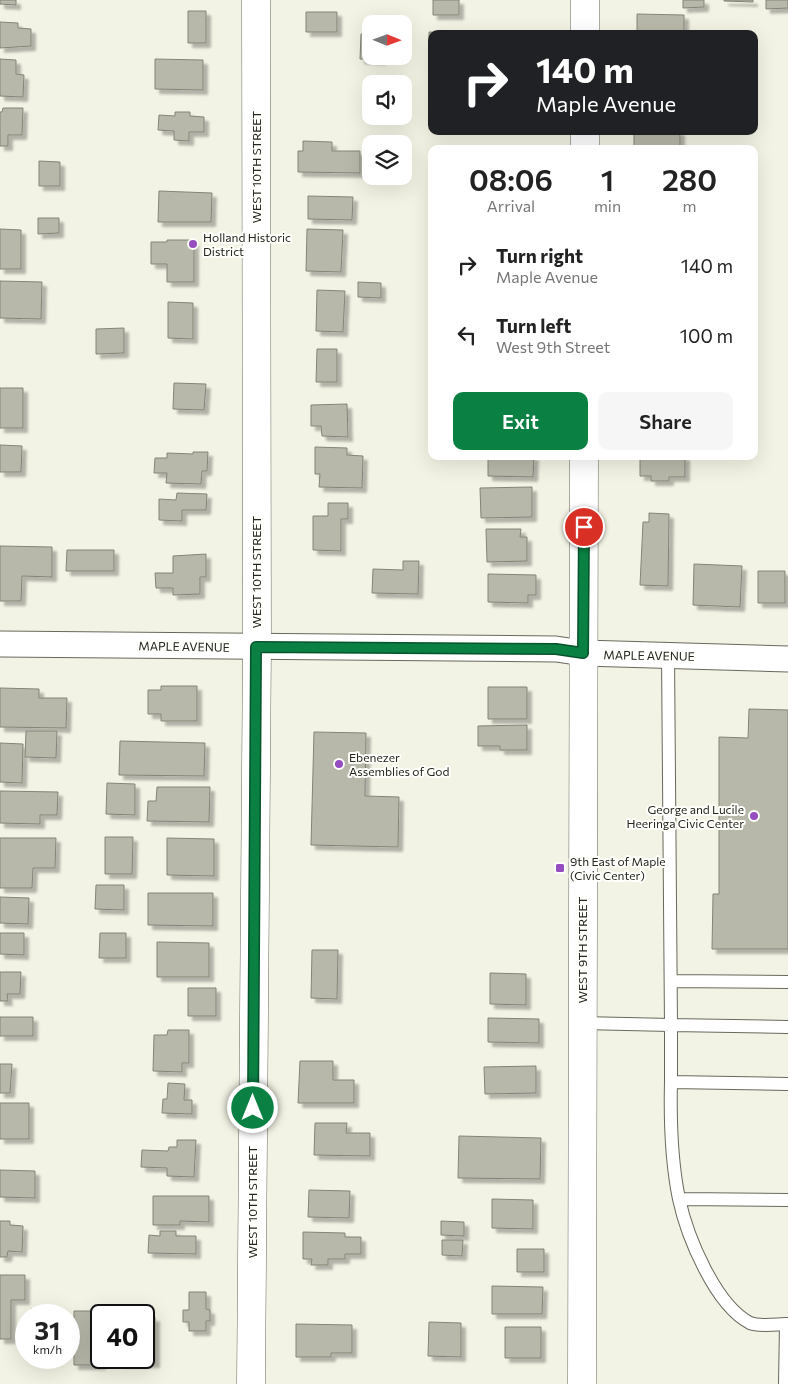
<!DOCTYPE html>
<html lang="en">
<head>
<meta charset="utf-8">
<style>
	:root { --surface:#fff; --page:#f6f6f6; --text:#222; --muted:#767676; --accent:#0b8043 }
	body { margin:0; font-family:Commissioner,sans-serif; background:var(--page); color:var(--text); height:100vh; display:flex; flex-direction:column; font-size:19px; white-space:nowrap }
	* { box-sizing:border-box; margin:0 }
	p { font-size:16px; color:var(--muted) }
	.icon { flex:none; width:28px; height:28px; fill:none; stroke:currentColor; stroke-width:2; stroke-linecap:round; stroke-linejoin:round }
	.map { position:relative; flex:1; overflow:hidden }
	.sheet { position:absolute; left:428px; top:145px; width:330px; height:315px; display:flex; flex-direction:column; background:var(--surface); border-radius:10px; box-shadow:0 5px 20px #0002 }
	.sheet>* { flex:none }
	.top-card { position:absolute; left:428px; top:30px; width:330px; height:105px; border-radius:10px; box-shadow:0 5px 20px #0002; background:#202124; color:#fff; overflow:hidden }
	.needle { width:32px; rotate:91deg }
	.buttons { position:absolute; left:362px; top:15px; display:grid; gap:10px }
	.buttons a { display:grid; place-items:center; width:50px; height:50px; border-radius:10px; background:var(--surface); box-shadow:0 5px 20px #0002; font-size:25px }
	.speed { position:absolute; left:15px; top:1304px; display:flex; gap:10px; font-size:25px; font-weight:700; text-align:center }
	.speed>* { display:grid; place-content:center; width:65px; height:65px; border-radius:50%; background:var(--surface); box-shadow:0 5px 20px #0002; line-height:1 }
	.speed small { font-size:12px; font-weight:400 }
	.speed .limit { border:2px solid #111; border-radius:8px; background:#fff; color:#111 }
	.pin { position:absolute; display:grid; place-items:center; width:42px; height:42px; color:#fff; margin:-21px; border:2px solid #fff; border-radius:50%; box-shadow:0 1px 5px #0007 }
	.me { position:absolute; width:55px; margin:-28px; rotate:0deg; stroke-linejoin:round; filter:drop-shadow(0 0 4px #0008) }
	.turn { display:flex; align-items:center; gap:18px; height:105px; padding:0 25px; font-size:22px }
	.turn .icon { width:65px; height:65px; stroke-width:2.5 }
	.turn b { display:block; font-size:35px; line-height:42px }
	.eta { display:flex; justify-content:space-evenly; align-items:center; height:85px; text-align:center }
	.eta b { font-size:30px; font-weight:600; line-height:35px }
	.cta { display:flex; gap:10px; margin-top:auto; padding:10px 25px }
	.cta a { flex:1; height:58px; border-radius:10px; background:var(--accent); color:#fff; font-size:20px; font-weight:600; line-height:58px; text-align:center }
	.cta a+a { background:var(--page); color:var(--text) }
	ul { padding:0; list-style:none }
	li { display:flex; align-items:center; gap:15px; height:70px; padding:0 25px }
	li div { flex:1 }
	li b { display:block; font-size:19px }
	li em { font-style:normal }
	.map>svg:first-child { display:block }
	.building { fill:#b8b8aa; stroke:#838377; filter:url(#shadow) }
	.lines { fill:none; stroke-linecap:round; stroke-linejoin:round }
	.service-casing { stroke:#69685c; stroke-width:14 }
	.minor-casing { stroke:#69685c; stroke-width:27 }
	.tertiary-casing { stroke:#69685c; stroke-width:29 }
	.service { stroke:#fff; stroke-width:12 }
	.minor { stroke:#fff; stroke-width:25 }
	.tertiary { stroke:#fff; stroke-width:28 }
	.route-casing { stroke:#07532c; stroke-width:12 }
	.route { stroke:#0b8043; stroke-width:9 }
	.poi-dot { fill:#964dbf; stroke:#fffffc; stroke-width:2 }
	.labels { text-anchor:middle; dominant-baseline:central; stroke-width:4; stroke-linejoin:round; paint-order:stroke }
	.street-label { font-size:12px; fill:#25241f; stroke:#fffffc }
	.poi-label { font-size:12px; fill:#25241f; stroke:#fffffc; text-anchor:start }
</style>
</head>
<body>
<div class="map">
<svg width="788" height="1384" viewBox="0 0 788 1384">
	<defs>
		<filter id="shadow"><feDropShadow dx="4.5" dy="4.5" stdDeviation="1" flood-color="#0004"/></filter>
	</defs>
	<rect width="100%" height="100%" fill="#f3f3e5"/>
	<!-- building -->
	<path class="building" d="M0 0H16V5L0 4Z
		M433 0H459V15H433Z
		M683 0H704V7L683 8Z
		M724 0H753V2L724 1Z
		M766 0H788V8L766 9Z
		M188 11H206V43H188Z
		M306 12H337V32H306Z
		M637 14 684 15V34H637Z
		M0 22 18 23V28L31 29V46L0 48Z
		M429 32 458 33V34H431V58H429Z
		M465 32H528V34H465Z
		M361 34H371V56H381V60L360 59Z
		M0 59 16 60V74L24 75 23 97 0 96Z
		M155 59 203 60V90L155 89Z
		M3 108H23L22 135H8V146H0V112H2Z
		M175 112H190V116L204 117V132H189V141L174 140V131L158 130 159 115 175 116Z
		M634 131H680V147H634Z
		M303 141 332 142V151H360V173L298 172V151H303Z
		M39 161 60 162V186H39Z
		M159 191 212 193 211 222H158Z
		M308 196 353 197 352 220 308 219Z
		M38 218H59V233L38 234Z
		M0 229 21 230V269H0Z
		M307 229 343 230 341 272 306 271Z
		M167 240H194V282H167V264H151V242H167Z
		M0 281 42 282 41 319 0 318Z
		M358 282 381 283V298L358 297Z
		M317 290 345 291 343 332 316 331Z
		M168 302 193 303V339L168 338Z
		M124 328V353L96 354V329Z
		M317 349H337V382H316Z
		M174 383 206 384 204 410 173 409Z
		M0 388H23V428H0Z
		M347 404 348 437 322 436 321 426H311V405Z
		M0 445 22 446 21 472H0Z
		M315 447 347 448V455L363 456 362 488 319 487 320 474H315Z
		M193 452H208L207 471H202L201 484 166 483 167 473H154L155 458H167V453L193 454Z
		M488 456H534L533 477 488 476Z
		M640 456H685V477H669V481H651V476H640Z
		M532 487V517L481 518 480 488Z
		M177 493 207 494 206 510H182V521L159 520V499L176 500Z
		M328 503H348V519H341V551L313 550V516H328Z
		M649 513 669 514 668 586 640 585 643 522H649Z
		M486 529H521L520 537H527V561L487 562Z
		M0 546 52 547V577L22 576 21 601H0Z
		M67 550H114V571H66Z
		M206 554V577H200V594L173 595V588H156L155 573H173V556Z
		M403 561H419L418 594 372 593 373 569 403 570Z
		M694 564 742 566 740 607 693 605Z
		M758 571H785V603H758Z
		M488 574 536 575V595H528V603L488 602Z
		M161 686H197V721H161V714H148V690H161Z
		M488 687H527V719H488Z
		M0 688 39 689V698H67L66 728 0 727Z
		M749 709 788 710V949H712L713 894H719V737L748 738Z
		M527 725V750H500V746H478V726Z
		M26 731H57L56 758 25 757Z
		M314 732 366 733 365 796 399 797 398 847 311 845Z
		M120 741 205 743 204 776 119 775Z
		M0 743 23 744 22 783 0 782Z
		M107 783 135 784V815L106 814Z
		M157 787H210L209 822 147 821 148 801H156Z
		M0 791 58 792 57 815H40V824L0 823Z
		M105 837H133L132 874H105Z
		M0 838H56L55 868H33L32 888H0Z
		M167 838 214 839V876L167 875Z
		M96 885H124V910L95 909Z
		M148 893H213V926L148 925Z
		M0 897 29 898 28 924 0 923Z
		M0 933H24V955L0 954Z
		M100 933H126V958H99Z
		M157 942 209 943V977H157Z
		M312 950H338L337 999 311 998Z
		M0 972H21L20 994H7L8 1001H0Z
		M490 973 526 974V1005L490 1004Z
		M188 988H216V1016H188Z
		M0 1017H33V1036H0Z
		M488 1018 539 1019V1043L488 1042Z
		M168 1030H189V1063H182V1072L153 1071 154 1035H167Z
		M300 1061H333V1080H354V1103H298Z
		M0 1064H12L10 1093H0Z
		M536 1066V1093L485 1094 484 1067Z
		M168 1083 185 1084 184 1100H192V1114L162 1113 163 1099H167Z
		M0 1103H29V1139H0Z
		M315 1123H347L346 1133H370V1156L314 1155Z
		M459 1136 541 1138 540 1179 458 1178Z
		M177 1140H196L194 1177 167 1176V1168L141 1167 142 1150 168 1151 169 1147H177Z
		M0 1170 35 1171V1198L0 1197Z
		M309 1190 350 1191 349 1218 308 1217Z
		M153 1196H209V1222L180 1221V1225H153Z
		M492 1199 533 1200V1229L492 1228Z
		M0 1221H10V1225L23 1226 22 1252 8 1251 7 1257H0Z
		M441 1221 464 1222V1236L441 1235Z
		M160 1231H176V1236H196V1254L148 1253 149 1235 160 1236Z
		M303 1232 345 1233V1237H361V1254H345V1259H328V1265H311L312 1259H303Z
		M442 1240H463L462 1256 442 1255Z
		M517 1249H544V1272H517Z
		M0 1275H25V1300H11V1339H0Z
		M492 1286 543 1287 542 1314H492Z
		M189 1292H206V1309L210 1310V1321H206V1331H189V1322H183V1310H189Z
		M59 1308V1315H31V1309Z
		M74 1311H102L101 1365H74Z
		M144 1317H155V1363H119V1358H144Z
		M429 1322 461 1323V1357L428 1356Z
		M296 1324 352 1325V1353H331V1357H296Z
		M505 1327H541V1358H505Z"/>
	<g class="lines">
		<!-- service casing -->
		<g class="service-casing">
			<path id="service" d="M671 981 788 982
				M581 1023 671 1025 668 655
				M788 1027 671 1025V1082L788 1084
				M671 1082C670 1122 671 1160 679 1199
				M788 1200 679 1199C687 1236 715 1305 750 1323 759 1327 778 1324 788 1324
				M785 1384 786 1324"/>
		</g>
		<!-- minor casing -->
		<g class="minor-casing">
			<path id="minor" d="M0 644 556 649 583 653 788 659"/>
		</g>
		<!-- tertiary casing -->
		<g class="tertiary-casing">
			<path id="tertiary" d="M585 34V0
				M585 149V131
				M251 1384 257 647 256 0
				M582 1384 584 456"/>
		</g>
		<!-- service -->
		<use href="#service" class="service"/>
		<!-- minor -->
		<use href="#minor" class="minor"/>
		<!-- tertiary -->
		<use href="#tertiary" class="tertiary"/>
	</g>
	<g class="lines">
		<!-- route casing -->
		<g class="route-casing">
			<path id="route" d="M253 1108 256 647 556 649 583 653 584 527"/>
		</g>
		<!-- route -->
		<use href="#route" class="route"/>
	</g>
	<!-- markers -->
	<g class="poi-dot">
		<circle cx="193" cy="244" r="5"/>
		<circle cx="339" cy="764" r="5"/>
		<circle cx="754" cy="816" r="5"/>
		<rect x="555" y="863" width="10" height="10" rx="2.5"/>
	</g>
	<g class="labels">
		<!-- street labels -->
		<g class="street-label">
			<text transform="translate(256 167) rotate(-90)">WEST 10TH STREET</text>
			<text transform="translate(256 572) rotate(-90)">WEST 10TH STREET</text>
			<text transform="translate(184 646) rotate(1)">MAPLE AVENUE</text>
			<text transform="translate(649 655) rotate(1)">MAPLE AVENUE</text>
			<text transform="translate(582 950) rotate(-90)">WEST 9TH STREET</text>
			<text transform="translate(252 1202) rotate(-90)">WEST 10TH STREET</text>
		</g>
		<!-- poi labels -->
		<g class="poi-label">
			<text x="203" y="237">Holland Historic<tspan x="203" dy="14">District</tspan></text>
			<text x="349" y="757">Ebenezer<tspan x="349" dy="14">Assemblies of God</tspan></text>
			<text x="744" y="809" text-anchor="end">George and Lucile<tspan x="744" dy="14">Heeringa Civic Center</tspan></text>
			<text x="570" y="861">9th East of Maple<tspan x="570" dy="14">(Civic Center)</tspan></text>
		</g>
	</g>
</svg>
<div class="buttons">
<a><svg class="needle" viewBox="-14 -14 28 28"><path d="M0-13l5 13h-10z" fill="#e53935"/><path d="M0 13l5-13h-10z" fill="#767676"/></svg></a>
<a><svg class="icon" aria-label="sound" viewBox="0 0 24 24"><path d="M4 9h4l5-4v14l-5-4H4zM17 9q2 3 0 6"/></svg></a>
<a><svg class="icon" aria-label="layers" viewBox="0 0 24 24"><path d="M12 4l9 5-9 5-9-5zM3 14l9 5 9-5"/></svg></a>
</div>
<div class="speed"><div>31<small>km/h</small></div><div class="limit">40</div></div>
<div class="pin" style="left:584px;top:527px;background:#d93025"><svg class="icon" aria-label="arrive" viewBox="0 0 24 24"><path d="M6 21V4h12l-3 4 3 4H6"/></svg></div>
<svg class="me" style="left:253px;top:1108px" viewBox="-20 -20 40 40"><circle r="17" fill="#0b8043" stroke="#fff" stroke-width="3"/><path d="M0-11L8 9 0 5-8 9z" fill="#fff"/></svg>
<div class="top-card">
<div class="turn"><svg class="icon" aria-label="right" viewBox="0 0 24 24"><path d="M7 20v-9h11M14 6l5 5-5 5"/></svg><div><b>140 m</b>Maple Avenue</div></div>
</div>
<section class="sheet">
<div class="eta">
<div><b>08:06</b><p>Arrival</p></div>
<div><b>1</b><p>min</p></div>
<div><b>280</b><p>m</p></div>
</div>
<ul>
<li><svg class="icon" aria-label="right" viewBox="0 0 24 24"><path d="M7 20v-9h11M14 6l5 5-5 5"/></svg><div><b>Turn right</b><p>Maple Avenue</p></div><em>140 m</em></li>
<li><svg class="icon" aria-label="left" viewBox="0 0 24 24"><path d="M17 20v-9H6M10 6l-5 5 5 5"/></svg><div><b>Turn left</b><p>West 9th Street</p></div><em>100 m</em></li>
</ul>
<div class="cta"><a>Exit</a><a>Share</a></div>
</section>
</div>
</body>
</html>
